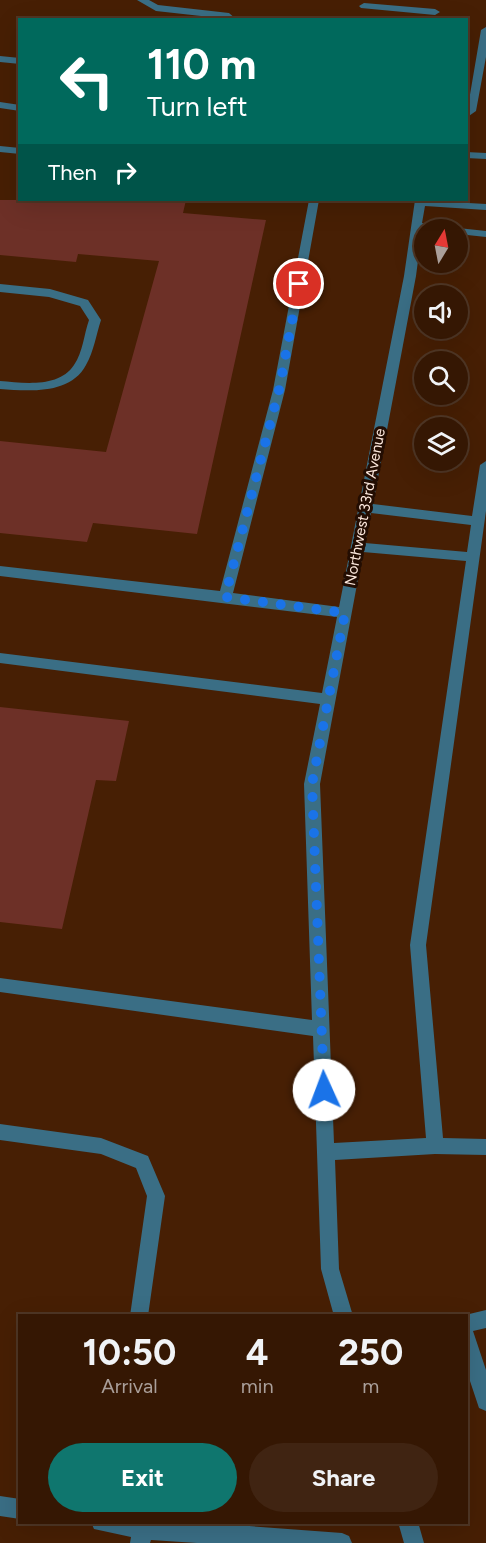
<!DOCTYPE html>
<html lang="en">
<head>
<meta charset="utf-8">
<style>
	:root { --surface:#351703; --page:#402412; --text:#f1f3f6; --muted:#aa9f9a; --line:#4f3625; --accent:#0f766e }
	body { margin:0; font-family:Figtree,sans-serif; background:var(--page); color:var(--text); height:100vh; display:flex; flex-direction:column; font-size:22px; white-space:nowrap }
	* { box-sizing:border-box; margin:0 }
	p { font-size:20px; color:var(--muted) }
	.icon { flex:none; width:33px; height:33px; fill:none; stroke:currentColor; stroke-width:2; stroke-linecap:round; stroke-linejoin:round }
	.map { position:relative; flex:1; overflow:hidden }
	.panel { position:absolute; left:18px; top:1314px; width:450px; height:210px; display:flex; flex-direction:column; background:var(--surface); border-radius:0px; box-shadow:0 6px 24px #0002,0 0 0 2px var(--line) }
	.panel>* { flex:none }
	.top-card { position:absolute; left:18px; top:18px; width:450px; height:183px; border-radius:0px; box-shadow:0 6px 24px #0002,0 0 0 2px var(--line); background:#00695c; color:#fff; overflow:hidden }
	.needle { width:39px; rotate:10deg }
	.fabs { position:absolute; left:414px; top:219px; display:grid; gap:12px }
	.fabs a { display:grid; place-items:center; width:54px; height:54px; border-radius:50%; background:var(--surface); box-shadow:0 6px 24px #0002,0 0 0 2px var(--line); font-size:30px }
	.pin { position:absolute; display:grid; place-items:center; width:51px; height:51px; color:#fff; margin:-26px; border:3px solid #fff; border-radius:50%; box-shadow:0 2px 6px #0007 }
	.me { position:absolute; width:66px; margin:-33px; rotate:358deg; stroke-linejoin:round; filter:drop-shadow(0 0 4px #0008) }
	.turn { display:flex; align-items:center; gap:21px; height:126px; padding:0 30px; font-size:27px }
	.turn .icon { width:78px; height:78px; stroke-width:2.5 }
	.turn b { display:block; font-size:42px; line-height:51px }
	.then { display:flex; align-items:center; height:57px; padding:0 30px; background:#0003; gap:12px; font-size:22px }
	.eta { display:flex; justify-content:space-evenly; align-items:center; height:102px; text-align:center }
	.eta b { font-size:36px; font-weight:700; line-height:42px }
	.button { display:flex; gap:12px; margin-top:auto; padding:12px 30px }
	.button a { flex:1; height:69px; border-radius:36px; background:var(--accent); color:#fff; font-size:24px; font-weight:700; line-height:69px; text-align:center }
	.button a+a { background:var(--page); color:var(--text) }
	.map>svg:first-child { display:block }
	.building { fill:#6d3027 }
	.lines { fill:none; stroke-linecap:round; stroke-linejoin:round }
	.minor { fill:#3a6e85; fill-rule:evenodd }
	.route { stroke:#1a73e8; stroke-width:10; stroke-dasharray:0 18 }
	.labels { text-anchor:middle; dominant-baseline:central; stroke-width:6; stroke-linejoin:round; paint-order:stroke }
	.street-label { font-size:15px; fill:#fde9de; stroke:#230d02 }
</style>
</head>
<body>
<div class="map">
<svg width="486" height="1543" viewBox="0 0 486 1543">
	<rect width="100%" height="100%" fill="#471f04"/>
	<!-- building -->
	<path class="building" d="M0 200H186L183 213 266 220 197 534 93 523 87 542 0 533V441L106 452 159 261 78 254 76 262 0 255Z
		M0 707 129 721 116 781 96 780 62 929 0 922Z"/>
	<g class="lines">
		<!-- minor -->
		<path class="minor" d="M137 0H149L158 5 229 13 237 20 156 11Z
			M364 3 435 9 440 12 435 15 361 8 359 6Z
			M486 27V57L476 111 466 118 481 30Z
			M0 56 20 58V64L0 62Z
			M0 102 20 105V111L0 108Z
			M0 146 20 148V154L0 152Z
			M466 152 486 153V159L466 158Z
			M309 200H319L285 390 233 593 339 607 404 276 415 200 486 204V210L425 206 422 223 451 230H422L416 276 373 504 472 516 480 465 486 461V511L426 945 443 1138 486 1139V1155L435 1154 335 1160 339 1269 353 1316H334L321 1269 313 1036 0 992V978L312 1020 304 784 320 704 0 663V653L322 693 337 617 0 576V566L220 591 273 390ZM371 513 471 525 467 552 365 543ZM363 552 466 561 410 945 426 1138 334 1143 320 784Z
			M458 228 486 231V237L458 234V230H453Z
			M0 284 50 289 88 300 101 320C96 335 94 351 86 365 70 395 29 391 0 389V381C24 383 59 388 74 365 83 352 84 334 89 320L80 306 49 297 0 292Z
			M0 1124 101 1138 148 1156 165 1196 148 1316H130L147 1196 136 1168 101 1154 0 1140Z
			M486 1310V1328L473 1331 486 1370V1411L479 1408 466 1369V1316H461Z
			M0 1496 20 1499V1519L0 1516Z
			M91 1522H195L342 1533 349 1536 352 1543H197L151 1540 150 1543H130L131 1537 94 1529Z
			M398 1522H418L424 1543H404Z"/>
	</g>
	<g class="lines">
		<!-- route -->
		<path class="route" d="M299 284 279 390 225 597 345 613 312 784 324 1090"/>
	</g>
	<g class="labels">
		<!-- street labels -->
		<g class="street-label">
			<text transform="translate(365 507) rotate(-79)">Northwest 33rd Avenue</text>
		</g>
	</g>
</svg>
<div class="fabs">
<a><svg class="needle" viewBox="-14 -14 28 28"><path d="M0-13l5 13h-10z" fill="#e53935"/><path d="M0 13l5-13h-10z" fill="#aa9f9a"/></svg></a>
<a><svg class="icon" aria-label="sound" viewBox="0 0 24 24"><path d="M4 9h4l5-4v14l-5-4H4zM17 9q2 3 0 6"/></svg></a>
<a><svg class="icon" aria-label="search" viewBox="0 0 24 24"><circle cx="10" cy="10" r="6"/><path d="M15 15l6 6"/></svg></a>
<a><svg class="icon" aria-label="layers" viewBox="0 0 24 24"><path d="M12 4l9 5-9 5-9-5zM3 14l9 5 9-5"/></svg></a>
</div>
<div class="pin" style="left:299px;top:284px;background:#d93025"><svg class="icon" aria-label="arrive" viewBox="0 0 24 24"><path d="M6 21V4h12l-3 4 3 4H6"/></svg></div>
<svg class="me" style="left:324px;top:1090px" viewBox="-20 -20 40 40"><circle r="19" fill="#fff"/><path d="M0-13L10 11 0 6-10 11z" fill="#1a73e8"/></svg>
<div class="top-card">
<div class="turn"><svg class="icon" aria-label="left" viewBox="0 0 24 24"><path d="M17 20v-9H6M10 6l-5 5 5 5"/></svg><div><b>110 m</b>Turn left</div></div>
<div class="then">Then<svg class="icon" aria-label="right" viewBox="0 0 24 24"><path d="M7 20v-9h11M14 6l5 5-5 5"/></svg></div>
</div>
<section class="panel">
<div class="eta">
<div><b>10:50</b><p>Arrival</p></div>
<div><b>4</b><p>min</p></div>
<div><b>250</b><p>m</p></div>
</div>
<div class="button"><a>Exit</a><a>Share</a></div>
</section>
</div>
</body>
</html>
